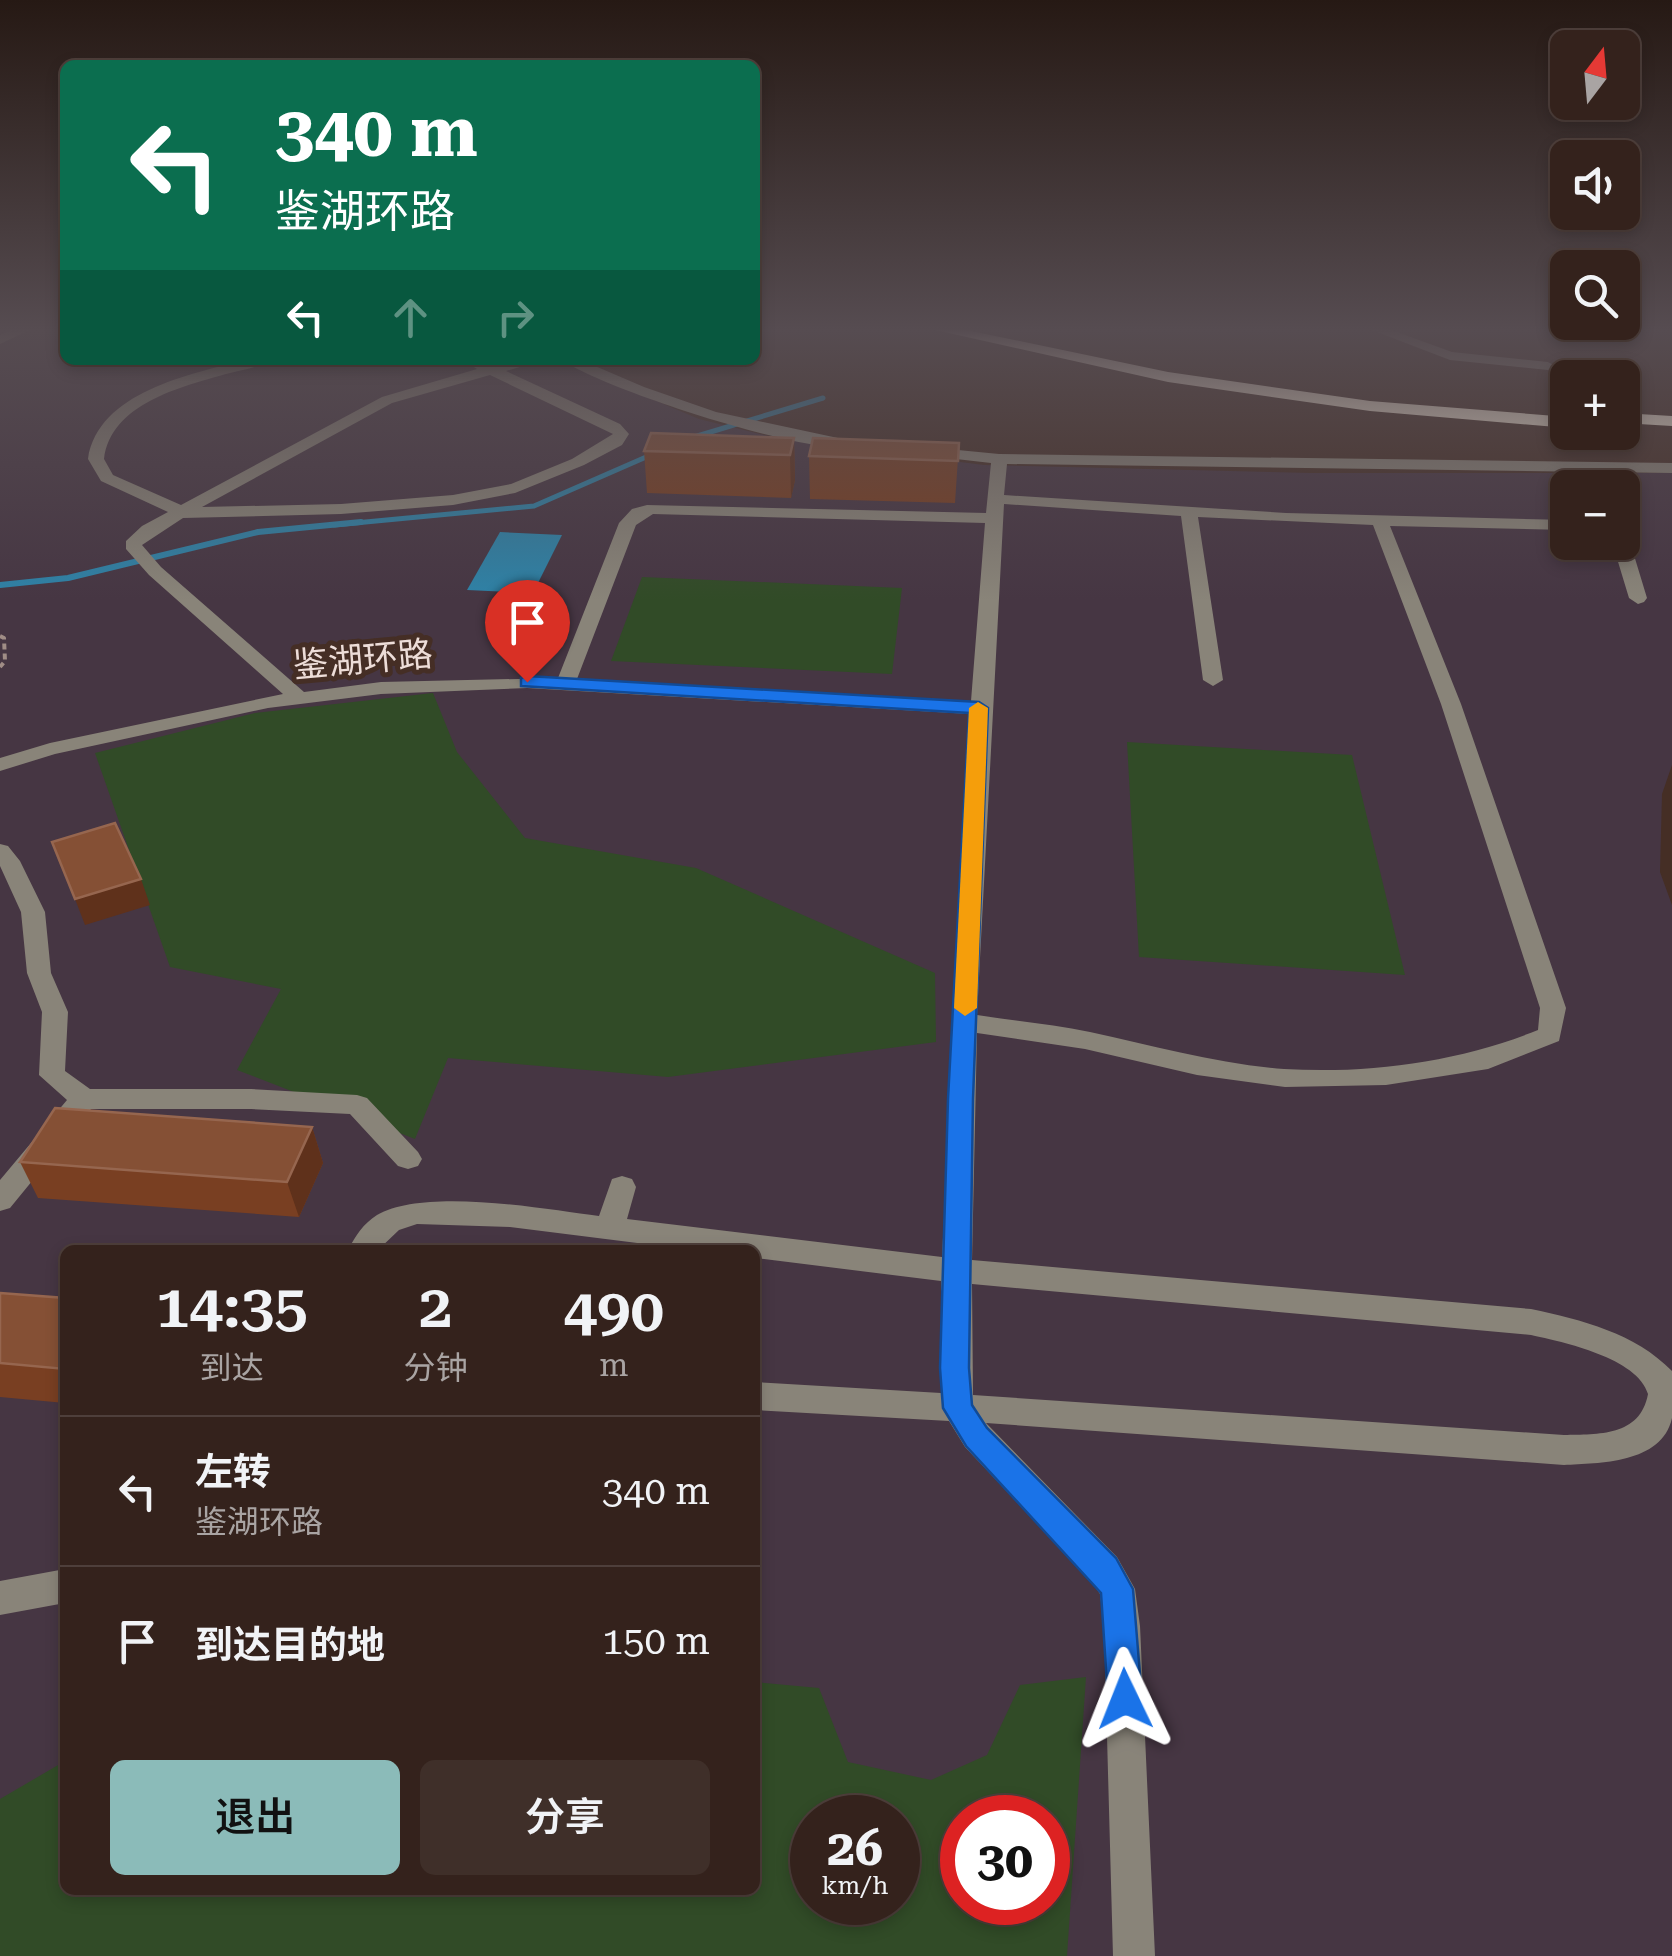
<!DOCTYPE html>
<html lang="zh">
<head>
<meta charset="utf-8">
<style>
	:root { --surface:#34221c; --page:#3f2f29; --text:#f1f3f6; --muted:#a9a4a3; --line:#4e3f3b; --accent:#8bbbb9 }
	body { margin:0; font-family:"Roboto Serif","Noto Sans SC",serif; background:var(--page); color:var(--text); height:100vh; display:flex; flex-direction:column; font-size:38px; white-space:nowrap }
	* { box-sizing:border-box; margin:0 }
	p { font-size:32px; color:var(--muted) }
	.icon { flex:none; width:55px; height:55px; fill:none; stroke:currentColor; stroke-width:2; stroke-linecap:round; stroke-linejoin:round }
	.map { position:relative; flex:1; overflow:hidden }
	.details { position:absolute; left:60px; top:1245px; width:700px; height:650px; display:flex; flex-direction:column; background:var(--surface); border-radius:15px; box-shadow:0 5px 15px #0003,0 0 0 2px var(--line) }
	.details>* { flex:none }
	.guide { position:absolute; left:60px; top:60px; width:700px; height:305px; border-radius:15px; box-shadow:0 5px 15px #0003,0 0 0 2px var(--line); background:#0b6e4f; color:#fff; overflow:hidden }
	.needle { width:65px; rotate:16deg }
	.tools { position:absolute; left:1550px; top:30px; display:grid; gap:20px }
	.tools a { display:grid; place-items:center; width:90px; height:90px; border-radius:15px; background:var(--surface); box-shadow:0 5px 15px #0003,0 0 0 2px var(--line); font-size:50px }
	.speed { position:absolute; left:790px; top:1795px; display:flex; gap:20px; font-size:50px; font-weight:700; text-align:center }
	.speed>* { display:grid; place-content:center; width:130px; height:130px; border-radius:50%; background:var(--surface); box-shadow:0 5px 15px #0003,0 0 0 2px var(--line); line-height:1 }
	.speed small { font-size:25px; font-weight:400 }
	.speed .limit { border:15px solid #d22; background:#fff; color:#111 }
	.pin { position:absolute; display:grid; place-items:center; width:85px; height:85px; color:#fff; margin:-102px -42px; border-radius:50% 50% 50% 0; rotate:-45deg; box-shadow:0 0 10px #0007 }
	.pin .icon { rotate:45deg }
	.me { position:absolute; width:110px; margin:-55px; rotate:358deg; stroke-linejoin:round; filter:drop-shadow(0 0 8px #0008) }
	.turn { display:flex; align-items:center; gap:35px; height:210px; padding:0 50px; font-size:45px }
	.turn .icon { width:130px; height:130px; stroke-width:2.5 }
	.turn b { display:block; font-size:70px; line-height:85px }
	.lanes { display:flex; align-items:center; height:95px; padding:0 50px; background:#0003; justify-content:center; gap:50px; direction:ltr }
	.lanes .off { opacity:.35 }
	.eta { display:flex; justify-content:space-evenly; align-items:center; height:170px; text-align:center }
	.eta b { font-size:60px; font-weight:600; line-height:70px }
	.action { display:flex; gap:20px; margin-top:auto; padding:20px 50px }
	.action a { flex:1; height:115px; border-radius:15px; background:var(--accent); color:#111; font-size:40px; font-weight:600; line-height:115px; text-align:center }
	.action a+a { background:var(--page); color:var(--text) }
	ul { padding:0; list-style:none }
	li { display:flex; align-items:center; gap:30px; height:150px; padding:0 50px; border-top:2px solid var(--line) }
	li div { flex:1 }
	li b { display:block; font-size:38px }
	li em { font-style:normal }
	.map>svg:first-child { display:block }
	.education { fill:#463643; fill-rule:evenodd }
	.green { fill:#314b27; fill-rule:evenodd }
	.water { fill:#2e82a7 }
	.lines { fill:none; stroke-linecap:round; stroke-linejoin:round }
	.stream-far1 { stroke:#2e82a7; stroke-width:5 }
	.stream { stroke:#2e82a7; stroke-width:6 }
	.path { stroke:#a08d86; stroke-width:4; stroke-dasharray:6 4; stroke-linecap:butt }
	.minor { fill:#898479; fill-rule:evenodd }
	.highway { fill:#fef3de; fill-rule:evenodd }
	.wall { fill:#793f22 }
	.shaded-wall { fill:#5f311b }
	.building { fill:#855035; stroke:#96664f; stroke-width:2.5 }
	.route { fill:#1a73e8; stroke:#114b97; stroke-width:2.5 }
	.slow { fill:#f59e0b }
	.labels { text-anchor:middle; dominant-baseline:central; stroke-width:10; stroke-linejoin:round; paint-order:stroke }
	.street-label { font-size:35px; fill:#edddd8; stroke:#452e25 }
</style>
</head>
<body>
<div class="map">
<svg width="1672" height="1956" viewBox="0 0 1672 1956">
	<rect width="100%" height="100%" fill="#452e25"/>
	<!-- education -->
	<path class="education" d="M0 327H65V360H559L699 419 780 439 984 465 1311 473H1672V765L1662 794 1660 872 1672 905V1956H0ZM1568 488H1622V542H1568ZM65 1250H755V1890H65ZM812 1818H898V1902H812ZM962 1818H1048V1902H962Z"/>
	<!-- green -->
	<path class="green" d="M642 577 902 588 892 674 611 661Z
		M433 693 457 752 525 838 696 868 935 973 936 1042 668 1077 448 1058 415 1139 237 1070 281 989 170 967 95 753 255 713Z
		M1127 742 1352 755 1405 975 1139 957Z
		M1086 1677 1067 1956H0V1799L65 1761V1890H755V1682L819 1688 848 1762 931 1780 987 1755 1020 1685ZM812 1818H898V1902H812ZM962 1818H1048V1902H962Z"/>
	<!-- water -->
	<path class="water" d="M500 532 562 535 533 593 467 590Z"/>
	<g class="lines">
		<!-- stream-far1 -->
		<path class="stream-far1" d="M694 437 823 398
			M334 525 534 506 653 454"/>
		<!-- stream -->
		<path class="stream" d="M0 585 68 578 258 532 361 522"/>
		<!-- path -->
		<path class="path" d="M0 636 4 638 5 661 0 667"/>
		<!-- minor -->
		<path class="minor" d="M19 327H36L0 344V335Z
			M1364 327H1383L1452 352 1548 362 1555 366 1548 370 1450 360Z
			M246 360H270C258 368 240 370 226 374 180 387 111 404 104 459L113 475 181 505 382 397 477 369 463 360H482L493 365 543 360 506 371 620 424 629 434 622 445 584 465 515 493 453 505 341 514 183 518 142 545 161 567 304 692 381 682 558 678 619 523 632 509 647 505 986 513 991 463 921 455V449L927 447 999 454 1672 463V473L1007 464 1004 495 1286 513 1568 520V530L1390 526 1461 704 1566 1008 1559 1041 1488 1069 1386 1085 1285 1087 1197 1075 1085 1049 977 1033 972 1260 1531 1309C1582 1320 1635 1333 1672 1371 1672 1386 1672 1404 1672 1418 1662 1464 1598 1463 1564 1465L986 1423 1117 1557 1135 1589 1140 1626 1155 1956H1113L1104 1626 1100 1594 1091 1581 965 1447 949 1421 755 1410V1382L941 1393V1281L755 1258V1250H693L510 1227 417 1224 399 1230 378 1250H348C356 1235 363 1224 377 1215 425 1187 544 1209 599 1216L612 1179 622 1176 632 1179 636 1187 627 1219 942 1257 970 714 527 688 381 694 268 708 55 754 0 771V758L50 743 283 694 149 575 126 549V541L142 526 168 512 101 481 88 459C98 392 190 374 246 360ZM490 375 613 434 572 459 511 484 453 495 341 504 202 507 392 403ZM1004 504 1181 516 1203 680 1213 686 1223 680 1198 517 1373 525 1441 704 1540 1008 1538 1030C1458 1062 1370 1074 1284 1069 1218 1064 1154 1046 1090 1032 1053 1024 1015 1021 977 1015ZM653 514 985 523 971 701 577 679 636 525ZM972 1284 1531 1335C1563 1342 1638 1358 1648 1394 1640 1437 1598 1434 1564 1435L973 1395Z
			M563 360H581L644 387 716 412 866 444C835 466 596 387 563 360Z
			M1622 537 1630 542 1647 598 1644 602 1638 604 1629 598 1612 542H1622Z
			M0 844 8 846 20 861 45 912 51 973 68 1012 65 1071 90 1089H251L357 1095 367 1098 418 1152 422 1159 418 1166 408 1169 398 1166 350 1114 251 1109H91L10 1208 0 1211V1180L67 1100 39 1075 42 1012 27 973 21 912 0 866Z
			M65 1569V1603L0 1615V1581Z"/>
		<!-- highway -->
		<path class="highway" d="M922 327H952L1168 372 1370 401 1568 417V428L1370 411 1168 382Z
			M1622 413 1672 416V426L1622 423Z"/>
	</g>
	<!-- wall -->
	<path class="wall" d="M794 438 795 480 791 498 647 493 644 451Z
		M959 443 955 503 810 499 809 456Z
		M312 1127 323 1163 299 1217 38 1198 20 1162Z
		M0 1293 65 1298V1403L0 1397Z"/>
	<!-- shaded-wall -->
	<path class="shaded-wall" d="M794 438 795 480 791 498 790 455Z
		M141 879 150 905 85 925 75 899Z
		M312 1127 323 1163 299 1217 287 1182Z"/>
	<!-- building -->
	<path class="building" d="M651 433 794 438 790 455 644 451Z
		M813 438 959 443 958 461 809 456Z
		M115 823 141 879 75 899 52 842Z
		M55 1108 312 1127 287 1182 20 1162Z
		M0 1293 65 1298V1369L0 1363Z"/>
	<!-- sky -->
	<linearGradient id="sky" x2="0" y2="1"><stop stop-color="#261914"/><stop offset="0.55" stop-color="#564c51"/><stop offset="1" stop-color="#564c51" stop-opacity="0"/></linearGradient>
	<rect width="1672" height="600" fill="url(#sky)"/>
	<!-- route -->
	<path class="route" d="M527 676 979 702 988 708 973 1099 969 1368 972 1405 987 1428 1116 1558 1133 1589 1142 1699 1137 1711 1125 1716 1113 1711 1108 1699 1101 1593 966 1446 943 1408 940 1368 948 1099 969 713 521 686V678Z"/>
	<!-- slow -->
	<path class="slow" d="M978 702 988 708 977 1008 965 1016 954 1008 969 708Z"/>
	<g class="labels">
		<!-- street labels -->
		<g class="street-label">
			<text transform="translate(363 660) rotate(-5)">鉴湖环路</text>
		</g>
	</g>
</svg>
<div class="tools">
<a><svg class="needle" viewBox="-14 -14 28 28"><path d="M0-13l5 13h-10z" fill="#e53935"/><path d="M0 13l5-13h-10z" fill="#a9a4a3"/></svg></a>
<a><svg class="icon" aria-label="sound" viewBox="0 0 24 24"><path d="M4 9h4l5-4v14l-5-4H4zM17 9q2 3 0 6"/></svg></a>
<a><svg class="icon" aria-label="search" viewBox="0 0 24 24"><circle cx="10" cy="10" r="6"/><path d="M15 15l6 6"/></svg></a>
<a>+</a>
<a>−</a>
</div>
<div class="speed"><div>26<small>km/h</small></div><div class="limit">30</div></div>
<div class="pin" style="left:527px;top:682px;background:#d93025"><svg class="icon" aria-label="arrive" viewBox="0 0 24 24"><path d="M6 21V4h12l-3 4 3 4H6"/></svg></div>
<svg class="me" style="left:1125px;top:1699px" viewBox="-20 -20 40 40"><path d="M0-17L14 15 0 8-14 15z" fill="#1a73e8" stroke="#fff" stroke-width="4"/></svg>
<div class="guide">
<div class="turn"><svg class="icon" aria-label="left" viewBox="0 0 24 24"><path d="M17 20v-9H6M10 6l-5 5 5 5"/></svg><div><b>340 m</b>鉴湖环路</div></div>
<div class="lanes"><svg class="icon" aria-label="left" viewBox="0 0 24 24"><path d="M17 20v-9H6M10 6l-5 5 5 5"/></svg><svg class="icon off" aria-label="ahead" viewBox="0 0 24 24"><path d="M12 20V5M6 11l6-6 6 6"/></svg><svg class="icon off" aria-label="right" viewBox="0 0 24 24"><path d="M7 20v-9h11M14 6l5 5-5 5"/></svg></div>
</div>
<section class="details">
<div class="eta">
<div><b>14:35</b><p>到达</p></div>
<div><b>2</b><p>分钟</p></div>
<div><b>490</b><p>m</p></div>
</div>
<ul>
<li><svg class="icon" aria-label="left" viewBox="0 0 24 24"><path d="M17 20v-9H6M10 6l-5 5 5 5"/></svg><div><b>左转</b><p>鉴湖环路</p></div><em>340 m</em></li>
<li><svg class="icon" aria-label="arrive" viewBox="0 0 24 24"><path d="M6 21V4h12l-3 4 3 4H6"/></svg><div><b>到达目的地</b></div><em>150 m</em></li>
</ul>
<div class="action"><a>退出</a><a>分享</a></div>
</section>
</div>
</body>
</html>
